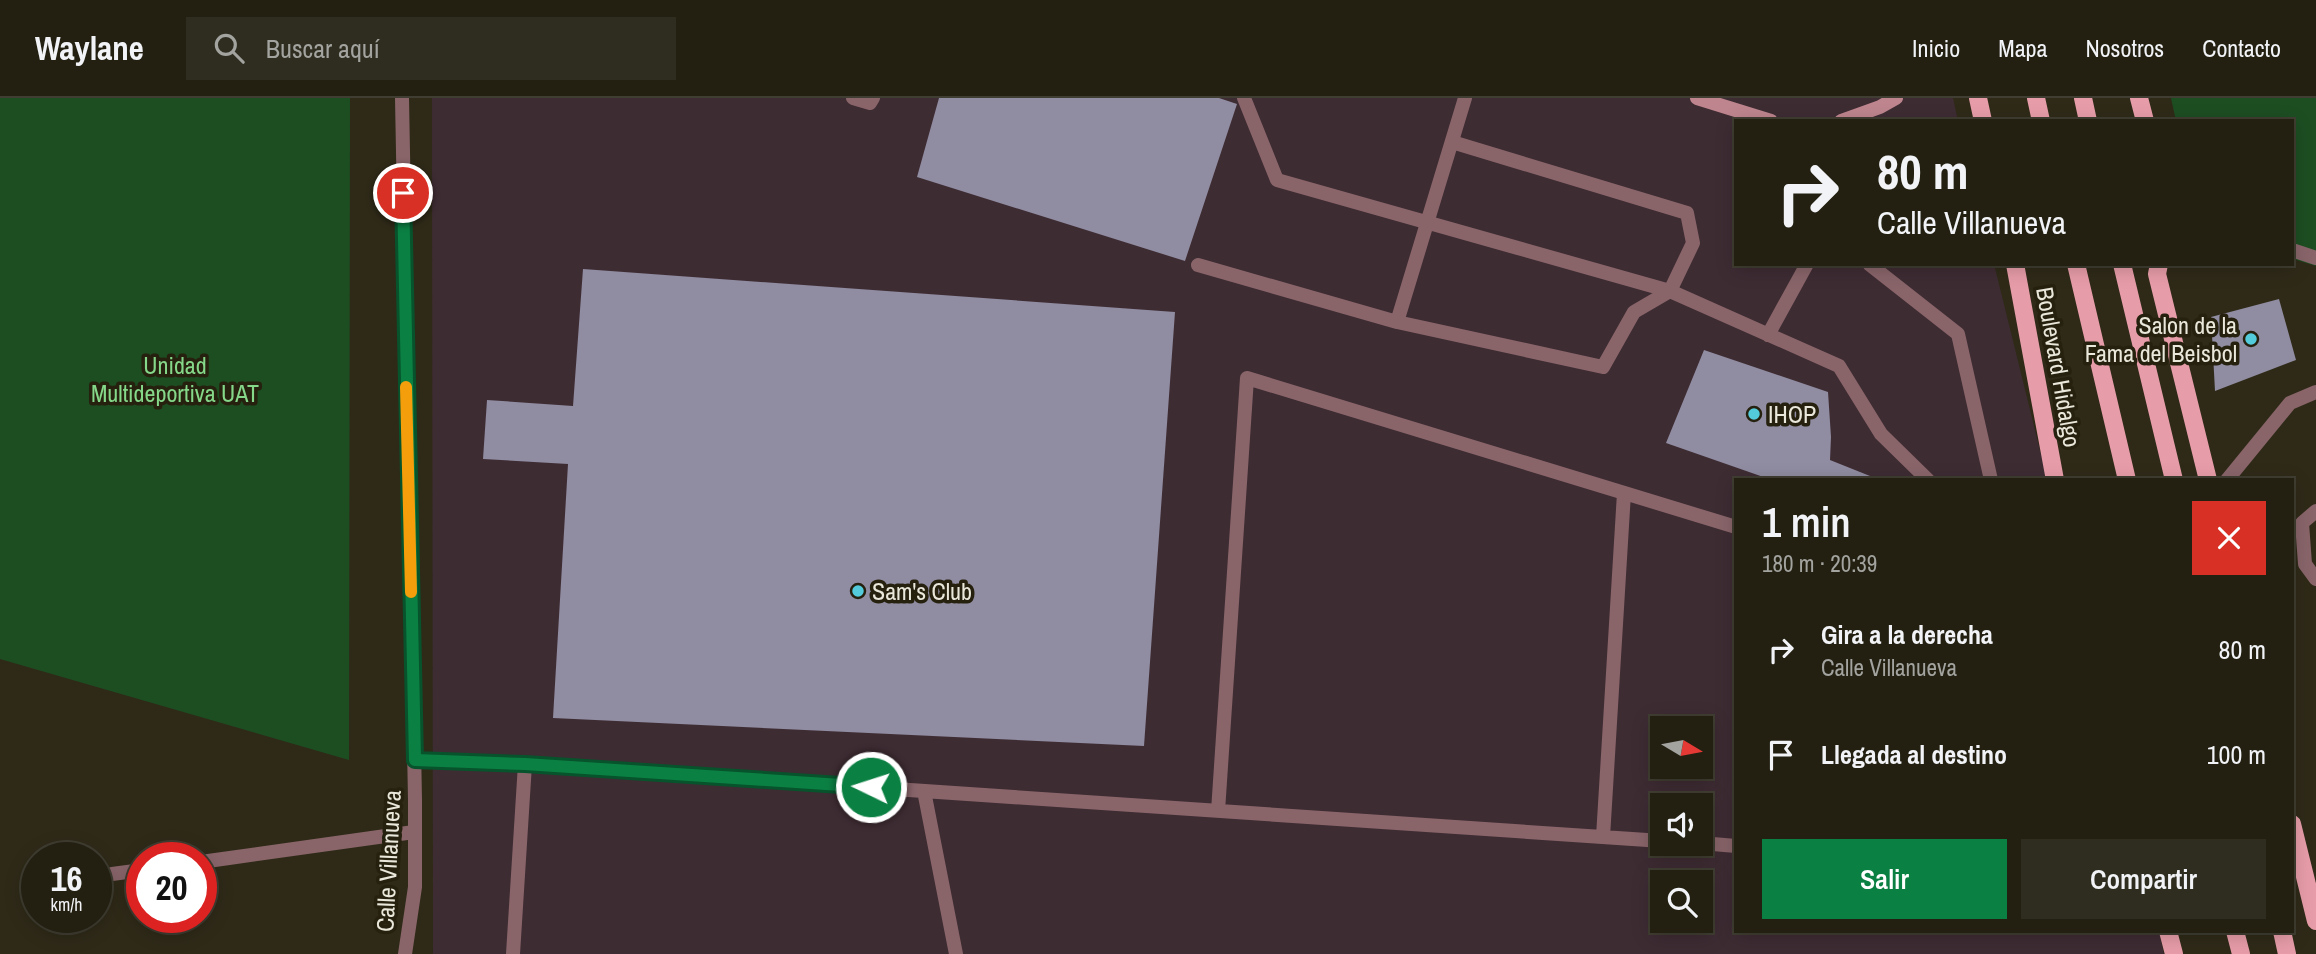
<!DOCTYPE html>
<html lang="es">
<head>
<meta charset="utf-8">
<style>
	:root { --surface:#232012; --page:#2f2d20; --text:#f1f3f6; --muted:#a3a39f; --line:#403e32; --accent:#0b8043 }
	body { margin:0; font-family:"Archivo Narrow",sans-serif; background:var(--page); color:var(--text); height:100vh; display:flex; flex-direction:column; font-size:26px; white-space:nowrap }
	* { box-sizing:border-box; margin:0 }
	p { font-size:23px; color:var(--muted) }
	.icon { flex:none; width:38px; height:38px; fill:none; stroke:currentColor; stroke-width:2; stroke-linecap:round; stroke-linejoin:round }
	.map { position:relative; flex:1; overflow:hidden }
	.details { position:absolute; left:1734px; top:380px; width:560px; height:455px; display:flex; flex-direction:column; background:var(--surface); border-radius:0px; box-shadow:0 4px 18px #0003,0 0 0 2px var(--line) }
	.details>* { flex:none }
	.top-card { position:absolute; left:1734px; top:21px; width:560px; height:147px; border-radius:0px; box-shadow:0 4px 18px #0003,0 0 0 2px var(--line); background:#232012; color:var(--text); overflow:hidden }
	.needle { width:46px; rotate:100deg }
	.fabs { position:absolute; left:1650px; top:618px; display:grid; gap:14px }
	.fabs a { display:grid; place-items:center; width:63px; height:63px; border-radius:0px; background:var(--surface); box-shadow:0 4px 18px #0003,0 0 0 2px var(--line); font-size:35px }
	.speed { position:absolute; left:21px; top:744px; display:flex; gap:14px; font-size:35px; font-weight:700; text-align:center }
	.speed>* { display:grid; place-content:center; width:91px; height:91px; border-radius:50%; background:var(--surface); box-shadow:0 4px 18px #0003,0 0 0 2px var(--line); line-height:1 }
	.speed small { font-size:18px; font-weight:400 }
	.speed .limit { border:10px solid #d22; background:#fff; color:#111 }
	.pin { position:absolute; display:grid; place-items:center; width:60px; height:60px; color:#fff; margin:-30px; border:4px solid #fff; border-radius:50%; box-shadow:0 2px 7px #0007 }
	.me { position:absolute; width:77px; margin:-38px; rotate:274deg; stroke-linejoin:round; filter:drop-shadow(0 0 5px #0008) }
	.turn { display:flex; align-items:center; gap:24px; height:147px; padding:0 28px; font-size:32px }
	.turn .icon { width:91px; height:91px; stroke-width:2.5 }
	.turn b { display:block; font-size:49px; line-height:60px }
	.round { display:grid; place-items:center; flex:none; width:74px; height:74px; border-radius:0px; background:var(--page) }
	.head { display:flex; align-items:center; justify-content:space-between; height:119px; padding:0 28px }
	h1 { font-size:42px; font-weight:600; line-height:52px }
	.primary-button { display:flex; gap:14px; margin-top:auto; padding:14px 28px }
	.primary-button a { flex:1; height:80px; border-radius:0px; background:var(--accent); color:#fff; font-size:28px; font-weight:600; line-height:80px; text-align:center }
	.primary-button a+a { background:var(--page); color:var(--text) }
	ul { padding:0; list-style:none }
	li { display:flex; align-items:center; gap:21px; height:105px; padding:0 28px }
	li div { flex:1 }
	li b { display:block; font-size:26px }
	li em { font-style:normal }
	header { display:flex; align-items:center; gap:42px; box-sizing:border-box; height:98px; padding:0 35px; background:var(--surface); border-bottom:2px solid var(--line) }
	header strong { font-size:33px }
	nav { display:flex; gap:38px; margin-inline-start:auto; font-size:24px }
	.search { width:490px; height:63px; background:var(--page); display:flex; align-items:center; gap:18px; box-sizing:border-box; padding:0 24px; border-radius:0px; color:var(--muted); font-size:26px }
	.map>svg:first-child { display:block }
	.commercial { fill:#3e2c33; fill-rule:evenodd }
	.green { fill:#1d4e22 }
	.building { fill:#908ca1 }
	.lines { fill:none; stroke-linecap:round; stroke-linejoin:round }
	.lane { stroke:#89656a; stroke-width:14 }
	.street { stroke:#89656a; stroke-width:14 }
	.secondary { stroke:#be858e; stroke-width:14 }
	.primary { stroke:#e79da9; stroke-width:18 }
	.route-casing { stroke:#07532c; stroke-width:18 }
	.route { stroke:#0b8043; stroke-width:12 }
	.slow { stroke:#f59e0b; stroke-width:12 }
	.poi-dot { fill:#53cbda; stroke:#26210e; stroke-width:2.5 }
	.labels { text-anchor:middle; dominant-baseline:central; stroke-width:7; stroke-linejoin:round; paint-order:stroke }
	.poi-label { font-size:24px; fill:#eae7db; stroke:#26210e; text-anchor:start }
	.park-label { font-size:24px; fill:#85d789; stroke:#26210e }
	.street-label { font-size:24px; fill:#eae7db; stroke:#26210e }
</style>
</head>
<body>
<header>
<strong>Waylane</strong>
<div class="search"><svg class="icon" aria-label="search" viewBox="0 0 24 24"><circle cx="10" cy="10" r="6"/><path d="M15 15l6 6"/></svg>Buscar aquí</div>
<nav><a>Inicio</a><a>Mapa</a><a>Nosotros</a><a>Contacto</a></nav>
</header>
<div class="map">
<svg width="2316" height="856" viewBox="0 0 2316 856">
	<rect width="100%" height="100%" fill="#2f2a18"/>
	<!-- commercial -->
	<path class="commercial" d="M432 0H1953L1958 23H1736V166H1994L2047 381 1736 382V833H2159L2164 856H433ZM1662 630H1701V668H1662ZM1662 707H1701V746H1662ZM1662 784H1701V822H1662Z"/>
	<!-- green -->
	<path class="green" d="M0 0H350L349 662 0 561Z
		M2171 0H2316V168L2293 161 2292 23H2176Z"/>
	<!-- building -->
	<path class="building" d="M939 0H1219L1237 6 1185 163 917 79Z
		M583 171 1175 214 1144 648 553 620 568 366 483 361 487 302 573 308Z
		M2279 201 2296 262 2215 293 2211 219Z
		M1704 252 1828 294 1831 339 1830 362 1880 382H1772L1666 345Z"/>
	<g class="lines">
		<!-- lane -->
		<path class="lane" d="M853 0 870 5 873 0
			M1244 0 1277 82 1670 193 1839 268 1881 336 1928 382
			M1869 166 1958 236 1991 382
			M1198 167 1397 224 1603 269 1634 214 1670 193 1693 145 1687 115 1452 44
			M1397 224 1465 0
			M1768 237 1807 166
			M2227 382 2290 305 2316 294
			M2316 413 2302 425 2305 466 2316 481
			M415 662 525 666 1662 743
			M924 693 956 856
			M1218 713 1247 280 1736 429
			M1603 739 1624 395
			M1701 745 1736 748
			M201 764 414 734
			M112 776 142 772
			M513 856 525 666"/>
		<!-- street -->
		<path class="street" d="M402 0 415 702V789L405 856
			M2292 152 2316 160"/>
		<!-- secondary -->
		<path class="secondary" d="M1697 0 1771 23
			M1841 23 1880 9 1896 0"/>
		<!-- primary -->
		<path class="primary" d="M1978 0 1983 23
			M2036 0 2041 23
			M2083 0 2088 23
			M2139 0 2145 23
			M2015 166 2055 382
			M2076 166 2127 382
			M2122 166 2174 382
			M2159 166 2157 176 2208 382
			M2292 726 2316 823
			M2168 833 2174 856
			M2235 833 2241 856
			M2282 833 2287 856"/>
	</g>
	<g class="lines">
		<!-- route casing -->
		<g class="route-casing">
			<path id="route" d="M403 95 415 662 525 666 871 689"/>
		</g>
		<!-- route -->
		<use href="#route" class="route"/>
		<!-- slow -->
		<path class="slow" d="M406 289 411 494"/>
	</g>
	<!-- markers -->
	<g class="poi-dot">
		<circle cx="2251" cy="241" r="7"/>
		<circle cx="1754" cy="316" r="7"/>
		<circle cx="858" cy="493" r="7"/>
	</g>
	<g class="labels">
		<!-- poi labels -->
		<g class="poi-label">
			<text x="2237" y="227" text-anchor="end">Salon de la<tspan x="2237" dy="28">Fama del Beisbol</tspan></text>
			<text x="1768" y="316">IHOP</text>
			<text x="872" y="493">Sam's Club</text>
		</g>
		<!-- park labels -->
		<g class="park-label">
			<text x="175" y="267">Unidad<tspan x="175" dy="28">Multideportiva UAT</tspan></text>
		</g>
		<!-- street labels -->
		<g class="street-label">
			<text transform="translate(2059 269) rotate(80)">Boulevard Hidalgo</text>
			<text transform="translate(388 763) rotate(-87)">Calle Villanueva</text>
		</g>
	</g>
</svg>
<div class="fabs">
<a><svg class="needle" viewBox="-14 -14 28 28"><path d="M0-13l5 13h-10z" fill="#e53935"/><path d="M0 13l5-13h-10z" fill="#a3a39f"/></svg></a>
<a><svg class="icon" aria-label="sound" viewBox="0 0 24 24"><path d="M4 9h4l5-4v14l-5-4H4zM17 9q2 3 0 6"/></svg></a>
<a><svg class="icon" aria-label="search" viewBox="0 0 24 24"><circle cx="10" cy="10" r="6"/><path d="M15 15l6 6"/></svg></a>
</div>
<div class="speed"><div>16<small>km/h</small></div><div class="limit">20</div></div>
<div class="pin" style="left:403px;top:95px;background:#d93025"><svg class="icon" aria-label="arrive" viewBox="0 0 24 24"><path d="M6 21V4h12l-3 4 3 4H6"/></svg></div>
<svg class="me" style="left:871px;top:689px" viewBox="-20 -20 40 40"><circle r="17" fill="#0b8043" stroke="#fff" stroke-width="3"/><path d="M0-11L8 9 0 5-8 9z" fill="#fff"/></svg>
<div class="top-card">
<div class="turn"><svg class="icon" aria-label="right" viewBox="0 0 24 24"><path d="M7 20v-9h11M14 6l5 5-5 5"/></svg><div><b>80 m</b>Calle Villanueva</div></div>
</div>
<section class="details">
<div class="head"><div><h1>1 min</h1><p>180 m · 20:39</p></div><a class="round" style="background:#d93025;color:#fff"><svg class="icon" aria-label="close" viewBox="0 0 24 24"><path d="M6 6l12 12M18 6L6 18"/></svg></a></div>
<ul>
<li><svg class="icon" aria-label="right" viewBox="0 0 24 24"><path d="M7 20v-9h11M14 6l5 5-5 5"/></svg><div><b>Gira a la derecha</b><p>Calle Villanueva</p></div><em>80 m</em></li>
<li><svg class="icon" aria-label="arrive" viewBox="0 0 24 24"><path d="M6 21V4h12l-3 4 3 4H6"/></svg><div><b>Llegada al destino</b></div><em>100 m</em></li>
</ul>
<div class="primary-button"><a>Salir</a><a>Compartir</a></div>
</section>
</div>
</body>
</html>
